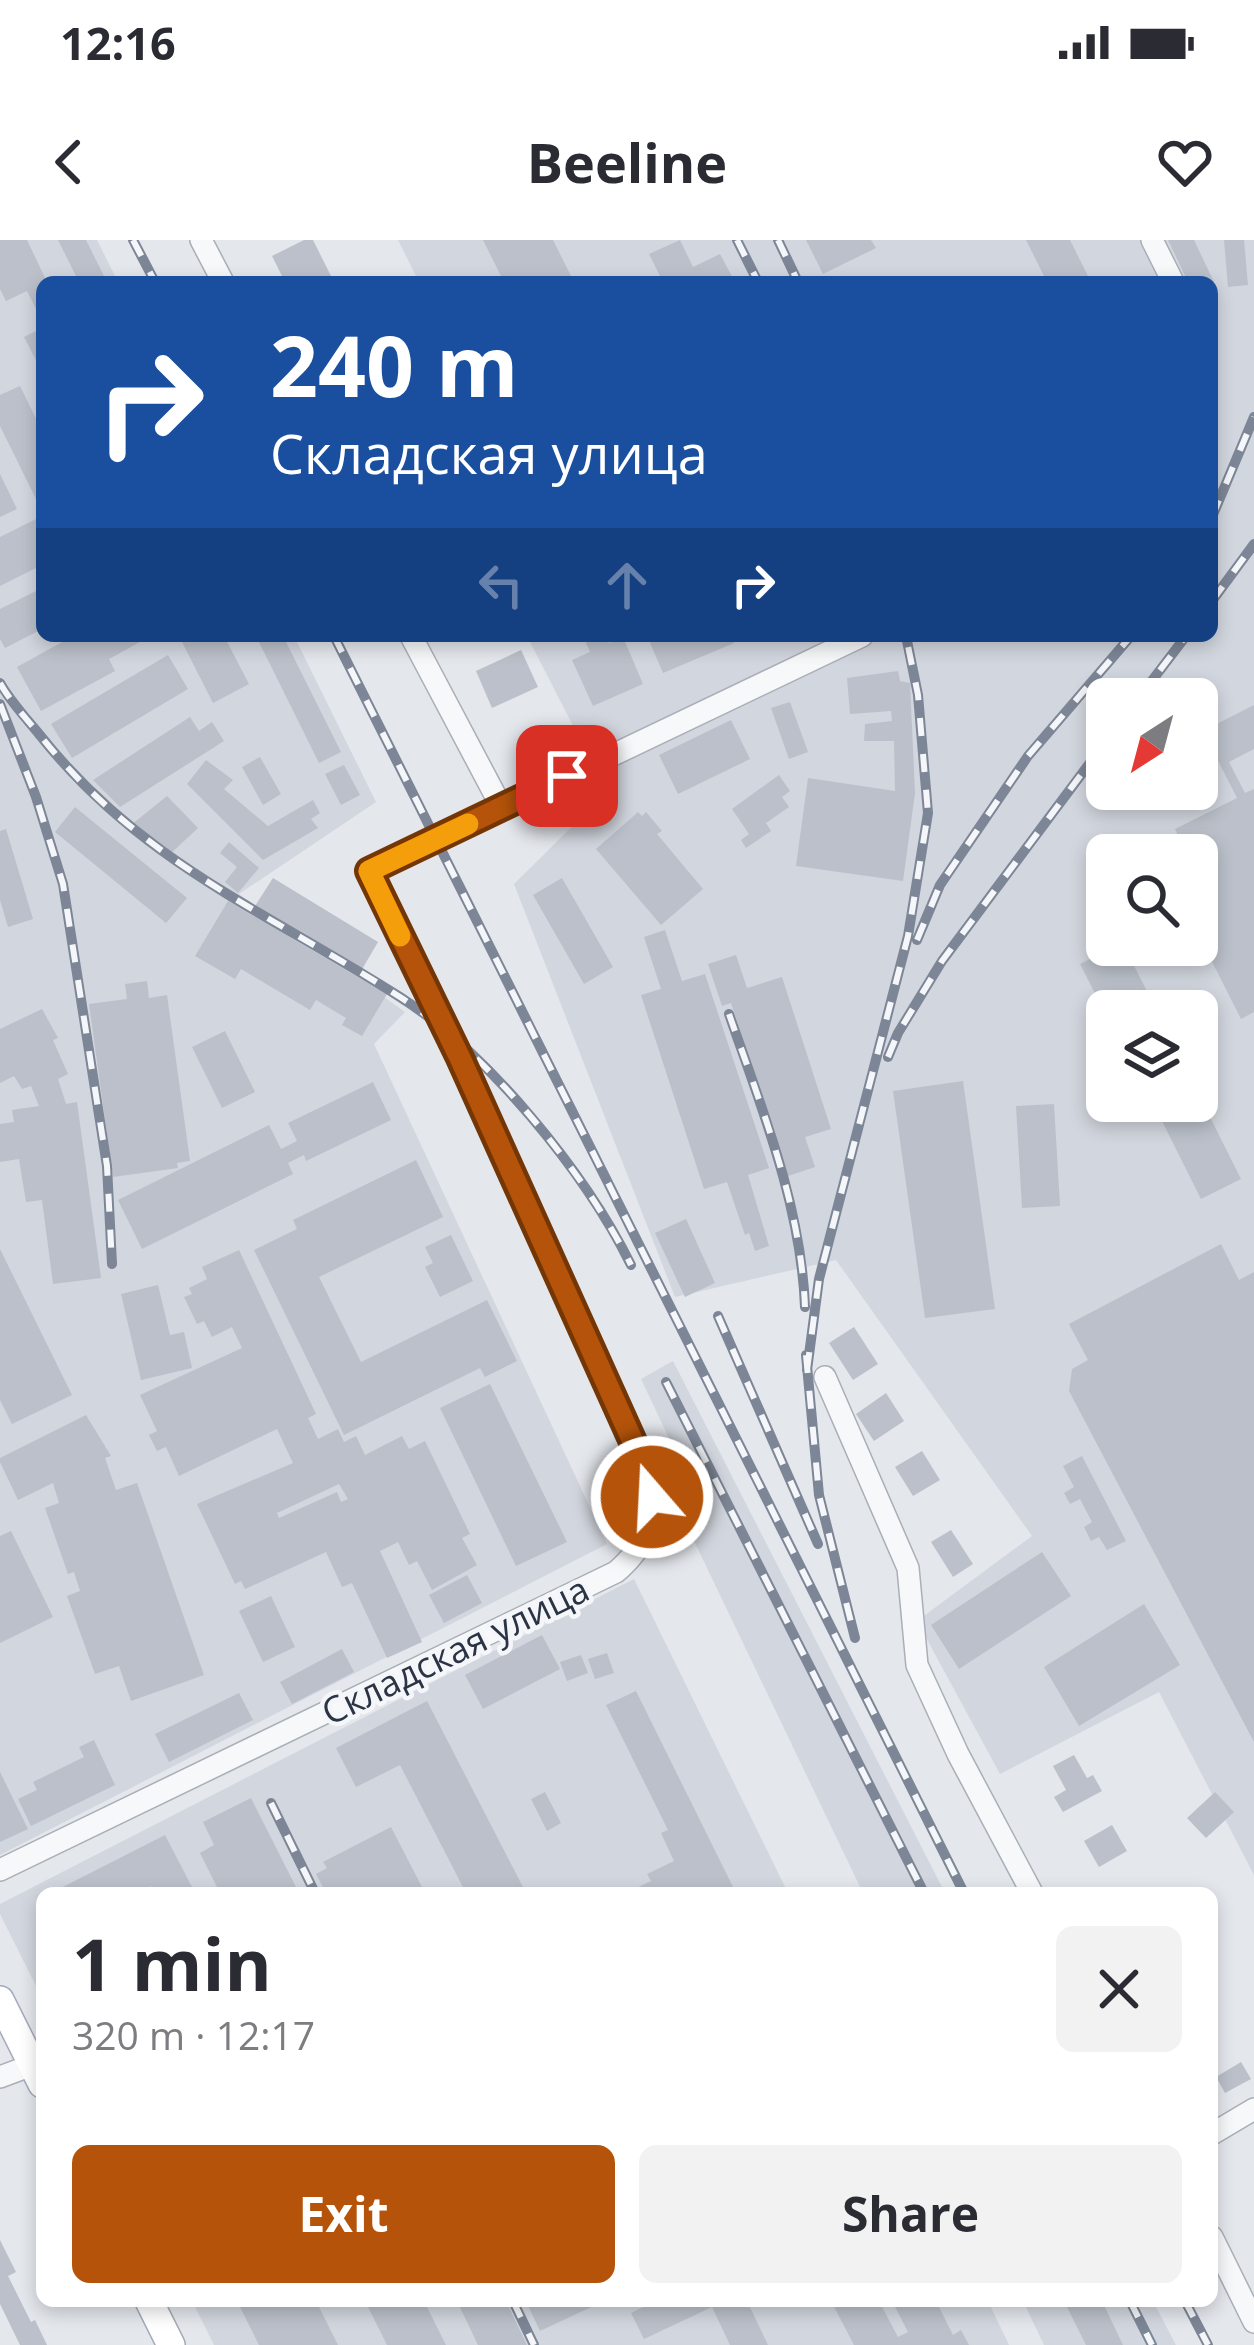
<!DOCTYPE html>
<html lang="en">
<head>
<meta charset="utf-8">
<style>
	:root { --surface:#fff; --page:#f2f2f3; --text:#2b2b33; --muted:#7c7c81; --accent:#b45309 }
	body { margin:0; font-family:"Open Sans",sans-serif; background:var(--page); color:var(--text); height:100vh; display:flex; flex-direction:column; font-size:45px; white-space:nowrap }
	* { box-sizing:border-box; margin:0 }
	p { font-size:39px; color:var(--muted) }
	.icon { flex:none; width:66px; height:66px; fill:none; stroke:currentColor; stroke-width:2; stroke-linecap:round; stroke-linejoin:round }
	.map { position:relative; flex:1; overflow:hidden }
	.panel { position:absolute; left:36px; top:1647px; width:1182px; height:420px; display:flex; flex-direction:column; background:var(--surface); border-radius:18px; box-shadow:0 6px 18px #0003 }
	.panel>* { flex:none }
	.banner { position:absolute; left:36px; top:36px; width:1182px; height:366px; border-radius:18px; box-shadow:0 6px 18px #0003; background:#1a4fa0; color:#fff; overflow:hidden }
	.needle { width:78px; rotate:216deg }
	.controls { position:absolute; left:1086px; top:438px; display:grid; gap:24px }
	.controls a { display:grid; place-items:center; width:132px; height:132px; border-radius:18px; background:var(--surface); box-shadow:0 6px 18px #0003; font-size:60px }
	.pin { position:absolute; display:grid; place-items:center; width:102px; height:102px; color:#fff; margin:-51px; border-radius:24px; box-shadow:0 6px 18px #0006 }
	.me { position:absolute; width:132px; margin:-66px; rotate:341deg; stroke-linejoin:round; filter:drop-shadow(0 0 9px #0008) }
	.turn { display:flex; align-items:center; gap:42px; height:252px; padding:0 36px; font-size:54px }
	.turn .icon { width:156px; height:156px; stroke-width:2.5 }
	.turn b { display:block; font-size:84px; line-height:102px }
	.lanes { display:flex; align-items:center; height:114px; padding:0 36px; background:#0003; justify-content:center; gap:60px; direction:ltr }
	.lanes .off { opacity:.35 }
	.round { display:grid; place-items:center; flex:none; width:126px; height:126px; border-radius:18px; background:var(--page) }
	.overview { display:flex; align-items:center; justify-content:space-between; height:204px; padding:0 36px }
	h1 { font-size:72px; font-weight:700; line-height:90px }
	.cta { display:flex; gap:24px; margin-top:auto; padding:24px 36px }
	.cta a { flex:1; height:138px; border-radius:18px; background:var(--accent); color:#fff; font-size:48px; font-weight:700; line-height:138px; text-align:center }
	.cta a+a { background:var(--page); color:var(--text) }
	.status { display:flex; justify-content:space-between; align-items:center; height:84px; padding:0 60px; background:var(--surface); direction:ltr }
	.status svg { height:33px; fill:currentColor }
	header { display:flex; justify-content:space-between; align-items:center; height:156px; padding:0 36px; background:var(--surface); font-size:54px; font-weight:700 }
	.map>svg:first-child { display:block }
	.built { fill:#d2d6de; fill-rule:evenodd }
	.building { fill:#bbc0ca; fill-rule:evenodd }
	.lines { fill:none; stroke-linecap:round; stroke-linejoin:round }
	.minor-casing { stroke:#a9aeb7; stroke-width:24 }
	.major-casing { stroke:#a3abb8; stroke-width:30 }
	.minor { stroke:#f7f8fa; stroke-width:21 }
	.major { stroke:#fff; stroke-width:27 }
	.rail-casing { stroke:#7d8696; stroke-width:10 }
	.rail { stroke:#f4f6f9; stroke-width:6; stroke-dasharray:18; stroke-linecap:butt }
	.route-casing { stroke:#753606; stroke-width:30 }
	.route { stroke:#b45309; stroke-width:21 }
	.slow { stroke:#f59e0b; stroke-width:21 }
	.labels { text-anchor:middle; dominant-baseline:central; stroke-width:9; stroke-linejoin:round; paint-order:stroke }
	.street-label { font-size:36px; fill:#2b3445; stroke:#f4f6f9 }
</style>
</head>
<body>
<div class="status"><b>12:16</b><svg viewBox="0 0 49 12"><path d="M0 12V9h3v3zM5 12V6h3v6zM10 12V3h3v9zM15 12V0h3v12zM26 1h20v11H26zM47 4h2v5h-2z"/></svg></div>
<header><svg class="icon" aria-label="back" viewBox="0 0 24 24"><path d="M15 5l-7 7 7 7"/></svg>Beeline<svg class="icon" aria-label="heart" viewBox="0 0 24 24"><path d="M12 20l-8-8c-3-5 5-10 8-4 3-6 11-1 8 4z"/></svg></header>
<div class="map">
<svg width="1254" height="2105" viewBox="0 0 1254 2105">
	<rect width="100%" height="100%" fill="#e4e7ec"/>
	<!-- built -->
	<path class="built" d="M0 0H97L118 42H42V396H294L376 562 239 654 405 772 374 804 607 1304 0 1615Z
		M398 0H1254V1635L1159 1452 1000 1534 917 1381 1032 1296 836 1020 675 1057 514 644 607 552 527 396H1212V42H419ZM1107 459H1197V549H1107ZM1107 615H1197V705H1107ZM1107 771H1197V861H1107Z
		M673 1121 945 1653H863L684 1280V1230L641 1139Z
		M634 1339 788 1653H42V1758L0 1674V1664Z
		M192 2061H988L1009 2105H214Z
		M1023 2061H1153L1176 2105H1044Z"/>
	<!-- building -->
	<path class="building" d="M0 0H27L47 42H42V81L27 51 6 61 0 49Z
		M58 0H86L107 42H79Z
		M304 0H313L334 42H285L272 16Z
		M483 0H553L574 42H504Z
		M680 0 693 27 720 14 735 42H663L649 14Z
		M806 0H871L876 8 823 34Z
		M1026 0H1070L1091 42H1047Z
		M1168 0H1194L1214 42H1188Z
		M1224 0H1244L1248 45 1228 47Z
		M42 88V132L24 97Z
		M20 146 42 191V261L38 263 0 186V155Z
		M0 234 17 269 0 277Z
		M42 276V325L0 346V297Z
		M42 348V389L5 408 0 399V369Z
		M73 396H151L109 419 115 431 41 471 17 427Z
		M179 396H224L249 444 213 463Z
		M256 396H283L341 512 319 523Z
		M583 396H606L609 403 623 397 643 444 593 466 572 420 590 412Z
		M652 396H731L734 403 663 433 648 398Z
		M521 410 538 447 492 468 476 431Z
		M168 415 188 449 72 518 51 484Z
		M898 431 900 441 910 443 915 553 903 641 796 626 808 538 895 551 894 501H864L865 484 892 481 891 471 850 474 847 438Z
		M790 462 808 512 789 519 771 468Z
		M1254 465V509L1229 522 1245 553 1254 549V772L1241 779 1197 692V615H1170L1184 608 1175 589 1237 558 1203 491Z
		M190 477 199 491 212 482 224 501 120 567 93 540Z
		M731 480 750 519 678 554 659 515Z
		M260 517 281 554 263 565 242 527Z
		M206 520 233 540 224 549 268 586 313 560 320 573 311 579 318 588 263 620 187 544Z
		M344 525 360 555 341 565 325 534Z
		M779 535 790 551 782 557 789 567 766 583 771 591 746 608 741 600 749 594 732 569Z
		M167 556 198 588 169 615 131 585Z
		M75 567 187 658 166 683 55 592Z
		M638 572 642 576 646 572 662 591 657 594 703 649 661 685 596 609Z
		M6 589 33 679 8 687 0 660V591Z
		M229 602 259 628 238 653 225 642 237 627 220 613Z
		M273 638 378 702 361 731 255 666Z
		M562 638 613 727 584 744 533 655Z
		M228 661 387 754 362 796 342 785 346 778 316 760 310 770 241 729 235 739 195 716Z
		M665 690 682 741 705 734 769 928 748 935 769 1006 755 1011 749 993 745 995 727 942 704 949 641 755 661 749 644 697Z
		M1117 705H1132L1136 712 1129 716 1157 771H1104L1080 724Z
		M736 715 747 748 782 737 831 889 805 897 815 927 788 936 731 763 722 766 708 724Z
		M147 741 149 758 167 755 190 921 177 923 178 928 113 937 89 764 127 759 125 744Z
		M42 769 58 798 53 800 68 834 58 839 66 864 77 862 101 1038 53 1044 42 960 26 962 19 919 0 922V884L14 882 12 870 39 866 31 846 22 849 14 836 0 843V789Z
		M225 791 255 852 222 868 192 807Z
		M963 841 995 1069 925 1078 893 851Z
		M373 842 391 880 306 921 304 915 288 923 293 934 142 1009 118 960 269 885 281 909 297 901 288 883Z
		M1202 861 1241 939 1201 959 1162 881Z
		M1054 864 1060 966 1022 968 1016 866Z
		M416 920 443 977 319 1037 361 1122 487 1060 517 1121 485 1137 480 1128 344 1195 254 1010 297 989 293 980Z
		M686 979 715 1043 685 1057 655 993Z
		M451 995 473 1041 440 1057 425 1027 433 1023 425 1007Z
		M1221 1004 1239 1040 1254 1032V1502L1069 1151 1072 1129 1088 1120 1069 1084Z
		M0 1009 72 1155 12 1184 0 1160Z
		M239 1010 316 1174 308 1178 318 1199 338 1189 344 1202 356 1196 365 1215 402 1196 409 1209 425 1201 470 1294 462 1298 477 1325 432 1350 417 1321 409 1325 398 1302 380 1311 422 1402 387 1418 352 1343 342 1347 326 1312 245 1349 241 1341 235 1344 197 1264 293 1223 277 1189 179 1236 166 1207 157 1211 149 1195 157 1191 140 1155 242 1108 232 1087 212 1097 204 1081 197 1084 184 1057 192 1054 189 1048 207 1039 202 1027ZM339 1244 348 1259 341 1262 337 1252 279 1278 277 1273Z
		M158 1045 170 1095 184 1092 192 1128 141 1140 121 1054Z
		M854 1087 878 1124 853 1140 829 1103Z
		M490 1144 567 1302 516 1326 440 1168Z
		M886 1153 904 1181 874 1201 856 1174Z
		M86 1175 111 1216 105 1218 116 1250 137 1243 204 1435 131 1461 119 1426 95 1434 67 1356 80 1351 74 1332 68 1334 45 1268 59 1263 53 1243 18 1260 0 1222V1218Z
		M922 1211 940 1240 913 1256 895 1227Z
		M1082 1216 1126 1301 1107 1310 1099 1297 1091 1301 1084 1287 1092 1282 1080 1259 1070 1264 1064 1253 1074 1247 1063 1226Z
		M951 1290 973 1324 953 1337 931 1302Z
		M11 1291 53 1377 0 1403V1296Z
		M1042 1312 1071 1356 959 1429 931 1385Z
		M467 1335 482 1363 444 1383 429 1355Z
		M271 1356 295 1407 263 1422 239 1371Z
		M1144 1364 1180 1425 1079 1486 1044 1427Z
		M542 1395 560 1429 483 1469 465 1435Z
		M342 1409 354 1432 292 1464 280 1442Z
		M607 1413 614 1433 595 1439 588 1419Z
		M581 1415 588 1433 567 1441 560 1422Z
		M636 1451 736 1653H626L651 1641 647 1634 674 1621 661 1593 668 1590 606 1465Z
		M239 1453 253 1480 169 1522 155 1494Z
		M427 1461 526 1653H466L400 1525 356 1547 336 1508Z
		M94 1500 115 1545 31 1586 18 1559 37 1550 33 1542 84 1517 79 1507Z
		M1074 1515 1087 1538 1093 1535 1102 1551 1063 1572 1054 1557 1066 1550 1053 1526Z
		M0 1532 28 1589 0 1602Z
		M545 1552 561 1583 547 1591 531 1559Z
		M1215 1552 1234 1572 1206 1598 1187 1578Z
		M251 1558 299 1653H220L200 1613 214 1605 203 1582Z
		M1112 1585 1127 1611 1099 1627 1084 1601Z
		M391 1587 425 1653H326L316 1634 327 1628 323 1622Z
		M165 1595 192 1647 180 1653H155L151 1646 138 1653H51Z
		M1241 1822 1251 1839 1225 1853 1216 1837Z
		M0 2000 16 2032 8 2036 31 2082 35 2080 47 2105H20L0 2064Z
		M237 2061H316L338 2105H259Z
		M365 2061H424L446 2105H387Z
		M457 2061H506L527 2105H478Z
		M526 2061H604L540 2091Z
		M655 2061H747L768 2105H730L712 2067 644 2099 631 2073Z
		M831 2061H879L898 2097 908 2092 892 2061H936L953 2095 961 2090 969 2105H854Z
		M1064 2061H1102L1123 2105H1086Z"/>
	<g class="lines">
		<!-- minor casing -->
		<g class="minor-casing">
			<path id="minor" d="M201 0 223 42
				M1152 0 1173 42
				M502 568 862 396
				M825 1137 908 1328 917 1425 958 1514 1032 1653
				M0 1630 616 1332C648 1305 656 1276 648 1235L460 818 369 631 502 568 411 396
				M0 1837 32 1825
				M1212 1894 1254 1869
				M1212 1997 1254 2082"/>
		</g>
		<!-- major casing -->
		<g class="major-casing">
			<path id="major" d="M0 1760 42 1844
				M149 2061 171 2105"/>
		</g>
		<!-- minor -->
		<use href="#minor" class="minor"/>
		<!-- major -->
		<use href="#major" class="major"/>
		<!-- rail casing -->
		<g class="rail-casing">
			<path id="rail" d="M133 0 155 42
				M737 0 758 42
				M778 0 798 42
				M1212 277 1254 177
				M1212 361 1254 304
				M334 396 964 1653
				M0 443C10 461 25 477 39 494 141 623 266 671 400 757 488 813 585 932 631 1025
				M1138 459 1186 396
				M0 464 36 557 63 644 107 926 112 1024
				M917 700 940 645 1028 516 1131 396
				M729 774C762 869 801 965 805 1067
				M888 817 898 793 942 721 1107 500
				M718 1076 818 1304
				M806 1115 819 1255 855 1398
				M807 1130 819 1039 908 696 928 573 918 455 906 396
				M666 1142 924 1653
				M271 1563 315 1653
				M513 2061 534 2105
				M1130 2061 1152 2105
				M1185 2061 1208 2105"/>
		</g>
		<!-- rail -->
		<use href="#rail" class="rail"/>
	</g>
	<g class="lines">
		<!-- route casing -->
		<g class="route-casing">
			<path id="route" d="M567 536 369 631 460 818 648 1235 652 1257"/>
		</g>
		<!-- route -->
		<use href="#route" class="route"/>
		<!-- slow -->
		<path class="slow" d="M400 696 369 631 468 584"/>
	</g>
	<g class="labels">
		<!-- street labels -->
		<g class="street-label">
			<text transform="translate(455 1410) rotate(-26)">Складская улица</text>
		</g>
	</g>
</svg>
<div class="controls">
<a><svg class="needle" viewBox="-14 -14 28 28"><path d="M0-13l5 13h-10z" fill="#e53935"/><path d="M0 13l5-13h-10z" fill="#7c7c81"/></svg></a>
<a><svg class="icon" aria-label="search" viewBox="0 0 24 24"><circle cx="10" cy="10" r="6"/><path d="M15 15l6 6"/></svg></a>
<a><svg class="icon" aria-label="layers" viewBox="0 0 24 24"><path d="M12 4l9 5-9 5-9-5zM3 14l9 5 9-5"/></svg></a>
</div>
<div class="pin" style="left:567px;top:536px;background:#d93025"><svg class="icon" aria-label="arrive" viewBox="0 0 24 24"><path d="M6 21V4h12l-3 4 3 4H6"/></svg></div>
<svg class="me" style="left:652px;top:1257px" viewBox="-20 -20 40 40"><circle r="17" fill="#b45309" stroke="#fff" stroke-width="3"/><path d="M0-11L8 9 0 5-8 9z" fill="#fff"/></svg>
<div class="banner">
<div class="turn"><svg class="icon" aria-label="right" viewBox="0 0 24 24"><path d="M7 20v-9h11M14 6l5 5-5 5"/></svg><div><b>240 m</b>Складская улица</div></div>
<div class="lanes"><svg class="icon off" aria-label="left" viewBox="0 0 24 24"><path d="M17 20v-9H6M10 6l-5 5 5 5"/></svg><svg class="icon off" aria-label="ahead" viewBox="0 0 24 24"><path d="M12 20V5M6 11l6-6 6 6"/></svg><svg class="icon" aria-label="right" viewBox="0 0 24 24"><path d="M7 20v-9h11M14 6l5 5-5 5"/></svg></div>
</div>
<section class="panel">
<div class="overview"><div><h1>1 min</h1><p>320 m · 12:17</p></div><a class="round"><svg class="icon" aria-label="close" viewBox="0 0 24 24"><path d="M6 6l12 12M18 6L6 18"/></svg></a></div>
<div class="cta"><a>Exit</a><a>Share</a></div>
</section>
</div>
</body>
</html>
